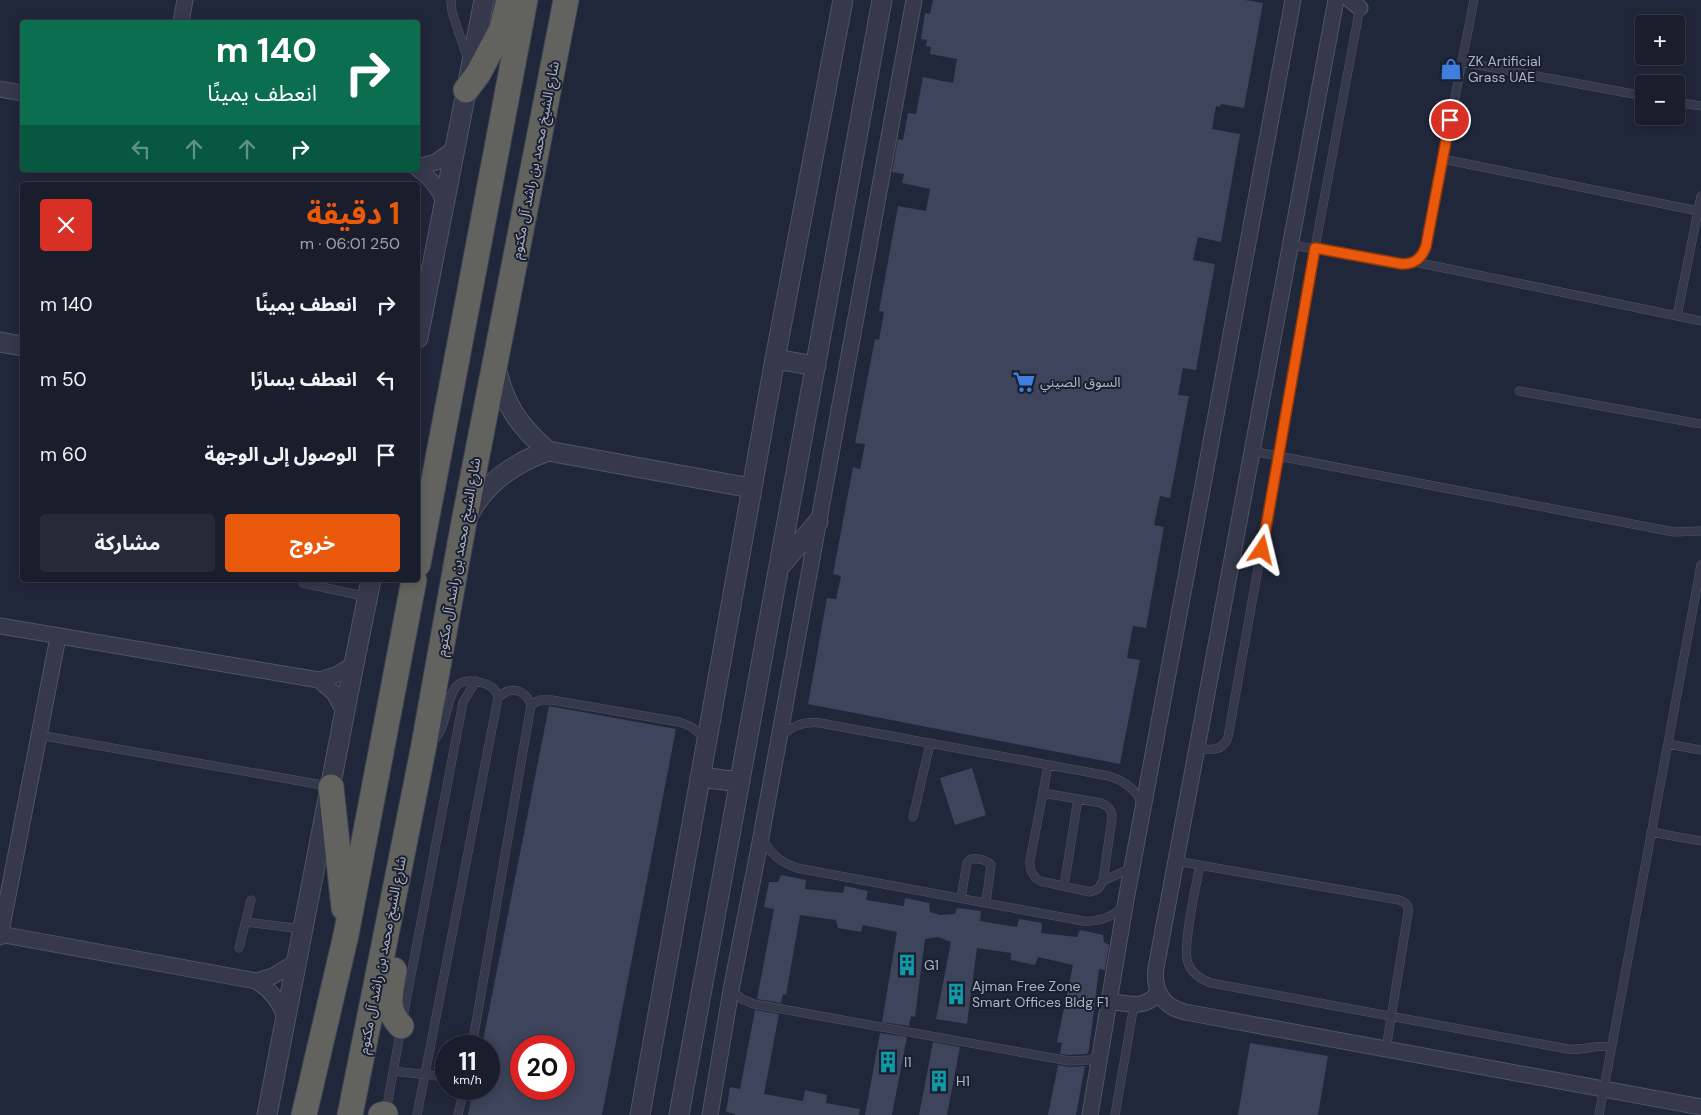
<!DOCTYPE html>
<html lang="ar">
<head>
<meta charset="utf-8">
<style>
	:root { --surface:#191d2c; --page:#262a38; --text:#f1f3f6; --muted:#9fa2a9; --line:#373b48; --accent:#ea580c }
	body { margin:0; font-family:"DM Sans","Noto Sans Arabic",sans-serif; background:var(--page); color:var(--text); direction:rtl; height:100vh; display:flex; flex-direction:column; font-size:19px; white-space:nowrap }
	* { box-sizing:border-box; margin:0 }
	p { font-size:16px; color:var(--muted) }
	.icon { flex:none; width:28px; height:28px; fill:none; stroke:currentColor; stroke-width:2; stroke-linecap:round; stroke-linejoin:round }
	.map { position:relative; flex:1; overflow:hidden; direction:ltr }
	.sheet { position:absolute; left:20px; top:182px; width:400px; height:400px; display:flex; flex-direction:column; background:var(--surface); border-radius:5px; box-shadow:0 2px 12px #0003,0 0 0 1px var(--line); direction:rtl }
	.sheet>* { flex:none }
	.top-card { position:absolute; left:20px; top:20px; width:400px; height:152px; border-radius:5px; box-shadow:0 2px 12px #0003,0 0 0 1px var(--line); direction:rtl; background:#0b6e4f; color:#fff; overflow:hidden }
	.controls { position:absolute; left:1635px; top:15px; display:grid; gap:10px }
	.controls a { display:grid; place-items:center; width:50px; height:50px; border-radius:5px; background:var(--surface); box-shadow:0 2px 12px #0003,0 0 0 1px var(--line); font-size:25px }
	.speed { position:absolute; left:435px; top:1035px; display:flex; gap:10px; font-size:25px; font-weight:700; text-align:center }
	.speed>* { display:grid; place-content:center; width:65px; height:65px; border-radius:50%; background:var(--surface); box-shadow:0 2px 12px #0003,0 0 0 1px var(--line); line-height:1 }
	.speed small { font-size:12px; font-weight:400 }
	.speed .limit { border:8px solid #d22; background:#fff; color:#111 }
	.pin { position:absolute; display:grid; place-items:center; width:42px; height:42px; color:#fff; margin:-21px; border:2px solid #fff; border-radius:50%; box-shadow:0 1px 5px #0007 }
	.me { position:absolute; width:55px; margin:-28px; rotate:10deg; stroke-linejoin:round; filter:drop-shadow(0 0 4px #0008) }
	.turn { display:flex; align-items:center; gap:18px; height:105px; padding:0 20px; font-size:22px }
	.turn .icon { width:65px; height:65px; stroke-width:2.5 }
	.turn b { display:block; font-size:35px; line-height:42px }
	.lanes { display:flex; align-items:center; height:48px; padding:0 20px; background:#0003; justify-content:center; gap:25px; direction:ltr }
	.lanes .off { opacity:.35 }
	.round { display:grid; place-items:center; flex:none; width:52px; height:52px; border-radius:5px; background:var(--page) }
	.head { display:flex; align-items:center; justify-content:space-between; height:85px; padding:0 20px }
	h1 { font-size:30px; font-weight:700; line-height:38px; color:var(--accent) }
	.primary-button { display:flex; gap:10px; margin-top:auto; padding:10px 20px }
	.primary-button a { flex:1; height:58px; border-radius:5px; background:var(--accent); color:#fff; font-size:20px; font-weight:700; line-height:58px; text-align:center }
	.primary-button a+a { background:var(--page); color:var(--text) }
	ul { padding:0; list-style:none }
	li { display:flex; align-items:center; gap:15px; height:75px; padding:0 20px }
	li div { flex:1 }
	li b { display:block; font-size:19px }
	li em { font-style:normal }
	.map>svg:first-child { display:block }
	.building { fill:#3d445b; fill-rule:evenodd }
	.lines { fill:none; stroke-linecap:round; stroke-linejoin:round }
	.service-casing { stroke:#505465; stroke-width:9 }
	.minor-casing { stroke:#505465; stroke-width:17 }
	.tertiary-casing { stroke:#505465; stroke-width:21 }
	.trunk-casing { stroke:#3d4152; stroke-width:27 }
	.service { stroke:#35394b; stroke-width:8 }
	.minor { stroke:#35394b; stroke-width:15 }
	.tertiary { stroke:#35394b; stroke-width:19 }
	.trunk { stroke:#62625e; stroke-width:25 }
	.route-casing { stroke:#983908; stroke-width:12 }
	.route { stroke:#ea580c; stroke-width:9 }
	.labels { text-anchor:middle; dominant-baseline:central; stroke-width:4; stroke-linejoin:round; paint-order:stroke }
	.poi-label { font-size:14px; fill:#b0b4c7; stroke:#1a1f2f; text-anchor:start }
	.street-label { font-size:14px; fill:#b0b4c7; stroke:#1a1f2f }
</style>
</head>
<body>
<div class="map">
<svg width="1701" height="1115" viewBox="0 0 1701 1115">
	<rect width="100%" height="100%" fill="#21273a"/>
	<!-- building -->
	<path class="building" d="M933 0H1245L1263 3 1244 108 1221 104 1220 107 1216 106 1212 129 1240 134 1221 242 1198 237 1193 260 1215 264 1196 370 1183 368 1178 395 1189 396 1170 498 1160 496 1154 525 1164 527 1146 628 1133 626 1127 658 1140 660 1120 764 808 704 827 598 836 599 841 576 833 574 853 467 860 469 865 444 855 443 875 339 879 340 884 312 879 311 898 206 926 211 930 189 902 183 904 174 892 172 898 139 903 140 908 113 916 114 923 77 953 83 957 59 930 54 931 47 926 46 927 40 921 39 925 13 930 14Z
		M549 706 676 729 602 1115H468L473 1089H489V1046H482ZM521 1046H564V1089H521Z
		M972 768 986 815 955 825 940 778Z
		M781 875 806 880 805 889 843 893 845 886 868 891 866 900 904 906 905 898 929 903 930 912 940 915 955 914 957 908 981 911 980 921 1017 927 1019 919 1042 923 1041 933 1077 937 1080 930 1103 935 1104 942 1109 945 1105 970 1099 969 1089 1050 1087 1054 1069 1055 1060 1054 1062 1043 1057 1042 1073 965 1038 957 1035 965 1011 960V953L977 948 967 1024 936 1019 951 942 938 937 925 939 915 1017 911 1016 909 1026 882 1022 897 932 863 925 861 932 838 928 836 920 800 915 786 995 783 994 781 1003 757 999 774 909 764 907 769 882H778Z
		M755 1010 779 1014 764 1094 803 1101 805 1090 827 1095 826 1103 860 1109 859 1115H735V1114L726 1112 730 1087 740 1089Z
		M880 1033 907 1037 892 1115H865Z
		M933 1042 960 1047 947 1115H919Z
		M1250 1043 1328 1056 1318 1115H1238Z
		M1058 1065 1069 1067 1085 1066 1076 1115H1048Z"/>
	<g class="lines">
		<!-- service casing -->
		<g class="service-casing">
			<path id="service" d="M451 0 452 12 468 60
				M1462 62 1644 96
				M1676 102 1701 106
				M1443 159 1698 211 1701 196
				M1698 211 1677 316 1701 321
				M1291 245 1402 264C1415 264 1422 258 1426 246L1474 0
				M1415 262 1677 316
				M1519 391 1701 424
				M1252 451 1674 532 1701 531
				M303 583 368 597
				M531 705 540 700H552L679 722C690 725 698 730 704 739
				M39 735 328 786
				M782 735C793 725 805 721 820 723L1109 776C1125 781 1136 789 1142 804
				M1668 744 1701 750
				M1197 748C1210 750 1223 752 1228 737L1315 248 1360 7
				M1043 793 1048 765
				M913 817 930 744
				M1651 832 1701 841
				M762 838C770 853 780 862 797 868L1083 921C1099 922 1112 918 1123 906
				M1176 861 1399 900C1406 902 1409 906 1408 913L1386 1049
				M1200 865C1196 885 1182 948 1188 963 1192 974 1201 979 1211 983L1568 1049C1583 1051 1596 1044 1611 1047
				M1103 881 1112 818C1112 810 1109 806 1101 803L1043 793 1030 860C1029 870 1032 876 1040 881L1090 892 1098 889 1103 881 1133 867
				M1064 886 1078 799
				M961 898 967 863 971 859C977 858 987 860 991 865L986 902
				M246 922 302 929
				M239 948 251 900
				M731 990 742 999 754 1004 1069 1061 1089 1060 1100 1055
				M403 1017 463 702 476 681
				M472 1046 531 705C525 689 510 685 498 698
				M393 1071 446 1077
				M386 1111 401 1028
				M417 1115 498 698C497 691 492 686 486 684 439 668 456 716 433 742
				M458 1115 464 1089
				M1115 1115 1134 1005
				M1599 1115 1701 565"/>
		</g>
		<!-- minor casing -->
		<g class="minor-casing">
			<path id="minor" d="M1336 0 1156 968C1153 990 1163 1007 1185 1012L1701 1107
				M1350 0 1360 8
				M181 22 185 0
				M0 89 22 93
				M418 167 436 162 454 149
				M418 169C430 177 438 187 444 201
				M0 626 319 680 338 674 354 664
				M319 680 334 693 344 711
				M0 934 256 981C271 990 279 1001 285 1017
				M0 937 58 637
				M256 981 273 976 296 962
				M1109 1001C1128 1004 1146 1010 1158 992
				M710 1115 731 990 761 837 914 0
				M1090 1115 1126 900 1293 0"/>
		</g>
		<!-- tertiary casing -->
		<g class="tertiary-casing">
			<path id="tertiary" d="M418 338 484 0
				M0 342 22 346
				M775 359 816 366
				M496 366C503 403 519 426 548 451L751 488
				M468 516C485 483 514 463 548 451
				M781 565 818 522
				M700 777 740 782
				M267 1115 354 664 371 580
				M640 1115 775 359 843 0
				M679 1115 882 0"/>
		</g>
		<!-- trunk casing -->
		<g class="trunk-casing">
			<path id="trunk" d="M466 90 478 74 502 29 509 0
				M418 564 525 0
				M331 787 344 908
				M394 970C391 991 384 1009 401 1026
				M304 1115 346 935 414 580
				M350 1115 423 750 463 527 566 0
				M381 1115 385 1114"/>
		</g>
		<!-- service -->
		<use href="#service" class="service"/>
		<!-- minor -->
		<use href="#minor" class="minor"/>
		<!-- tertiary -->
		<use href="#tertiary" class="tertiary"/>
		<!-- trunk -->
		<use href="#trunk" class="trunk"/>
	</g>
	<g class="lines">
		<!-- route casing -->
		<g class="route-casing">
			<path id="route" d="M1262 550 1315 248 1402 264C1415 264 1422 258 1426 246L1450 120"/>
		</g>
		<!-- route -->
		<use href="#route" class="route"/>
	</g>
	<!-- icons -->
	<defs>
		<g id="shop-bare" transform="scale(1.725)"><path d="M-5-2.5h2.3a2.7 3.5 0 0 1 5.4 0H5L5.5 6h-11ZM-1.5-2.5h3a1.5 2.3 0 0 0-3 0Z" fill="#3f7fe0" stroke="#1a1f2f" stroke-width="2.5" paint-order="stroke"/></g>
		<g id="supermarket-bare" transform="scale(1.725)"><path d="M-6-5.5h2.5l.6 2H6L4.5 2H-2.5L-4.4-4H-6ZM-1.5 3.2a1.3 1.3 0 1 0 .1 0ZM3 3.2a1.3 1.3 0 1 0 .1 0Z" fill="#3f7fe0" stroke="#1a1f2f" stroke-width="2.5" paint-order="stroke"/></g>
		<g id="building-bare" transform="scale(1.725)"><path d="M-4-6H4V6H1V3H-1V6H-4ZM-2.5-4.3h1.7v1.8h-1.7ZM.8-4.3h1.7v1.8H.8ZM-2.5-1h1.7V.8h-1.7ZM.8-1h1.7V.8H.8Z" fill="#0f9aa8" stroke="#1a1f2f" stroke-width="2.5" paint-order="stroke"/></g>
	</defs>
	<g fill-rule="evenodd">
		<use href="#shop-bare" x="1451" y="69"/>
		<use href="#supermarket-bare" x="1024" y="382"/>
		<use href="#building-bare" x="907" y="965"/>
		<use href="#building-bare" x="956" y="994"/>
		<use href="#building-bare" x="888" y="1062"/>
		<use href="#building-bare" x="939" y="1081"/>
	</g>
	<g class="labels">
		<!-- poi labels -->
		<g class="poi-label">
			<text x="1468" y="61">ZK Artificial<tspan x="1468" dy="16">Grass UAE</tspan></text>
			<text x="1040" y="382">السوق الصيني</text>
			<text x="924" y="965">G1</text>
			<text x="972" y="986">Ajman Free Zone<tspan x="972" dy="16">Smart Offices Bldg F1</tspan></text>
			<text x="904" y="1062">I1</text>
			<text x="956" y="1081">H1</text>
		</g>
		<!-- street labels -->
		<g class="street-label">
			<text transform="translate(535 160) rotate(-79)">شارع الشيخ محمد بن راشد آل مكتوم</text>
			<text transform="translate(458 557) rotate(-80)">شارع الشيخ محمد بن راشد آل مكتوم</text>
			<text transform="translate(382 955) rotate(-79)">شارع الشيخ محمد بن راشد آل مكتوم</text>
		</g>
	</g>
</svg>
<div class="controls">
<a>+</a>
<a>−</a>
</div>
<div class="speed"><div>11<small>km/h</small></div><div class="limit">20</div></div>
<div class="pin" style="left:1450px;top:120px;background:#d93025"><svg class="icon" aria-label="arrive" viewBox="0 0 24 24"><path d="M6 21V4h12l-3 4 3 4H6"/></svg></div>
<svg class="me" style="left:1262px;top:550px" viewBox="-20 -20 40 40"><path d="M0-17L14 15 0 8-14 15z" fill="#ea580c" stroke="#fff" stroke-width="4"/></svg>
<div class="top-card">
<div class="turn"><svg class="icon" aria-label="right" viewBox="0 0 24 24"><path d="M7 20v-9h11M14 6l5 5-5 5"/></svg><div><b>140 m</b>انعطف يمينًا</div></div>
<div class="lanes"><svg class="icon off" aria-label="left" viewBox="0 0 24 24"><path d="M17 20v-9H6M10 6l-5 5 5 5"/></svg><svg class="icon off" aria-label="ahead" viewBox="0 0 24 24"><path d="M12 20V5M6 11l6-6 6 6"/></svg><svg class="icon off" aria-label="ahead" viewBox="0 0 24 24"><path d="M12 20V5M6 11l6-6 6 6"/></svg><svg class="icon" aria-label="right" viewBox="0 0 24 24"><path d="M7 20v-9h11M14 6l5 5-5 5"/></svg></div>
</div>
<section class="sheet">
<div class="head"><div><h1>1 دقيقة</h1><p>250 m · 06:01</p></div><a class="round" style="background:#d93025;color:#fff"><svg class="icon" aria-label="close" viewBox="0 0 24 24"><path d="M6 6l12 12M18 6L6 18"/></svg></a></div>
<ul>
<li><svg class="icon" aria-label="right" viewBox="0 0 24 24"><path d="M7 20v-9h11M14 6l5 5-5 5"/></svg><div><b>انعطف يمينًا</b></div><em>140 m</em></li>
<li><svg class="icon" aria-label="left" viewBox="0 0 24 24"><path d="M17 20v-9H6M10 6l-5 5 5 5"/></svg><div><b>انعطف يسارًا</b></div><em>50 m</em></li>
<li><svg class="icon" aria-label="arrive" viewBox="0 0 24 24"><path d="M6 21V4h12l-3 4 3 4H6"/></svg><div><b>الوصول إلى الوجهة</b></div><em>60 m</em></li>
</ul>
<div class="primary-button"><a>خروج</a><a>مشاركة</a></div>
</section>
</div>
</body>
</html>
